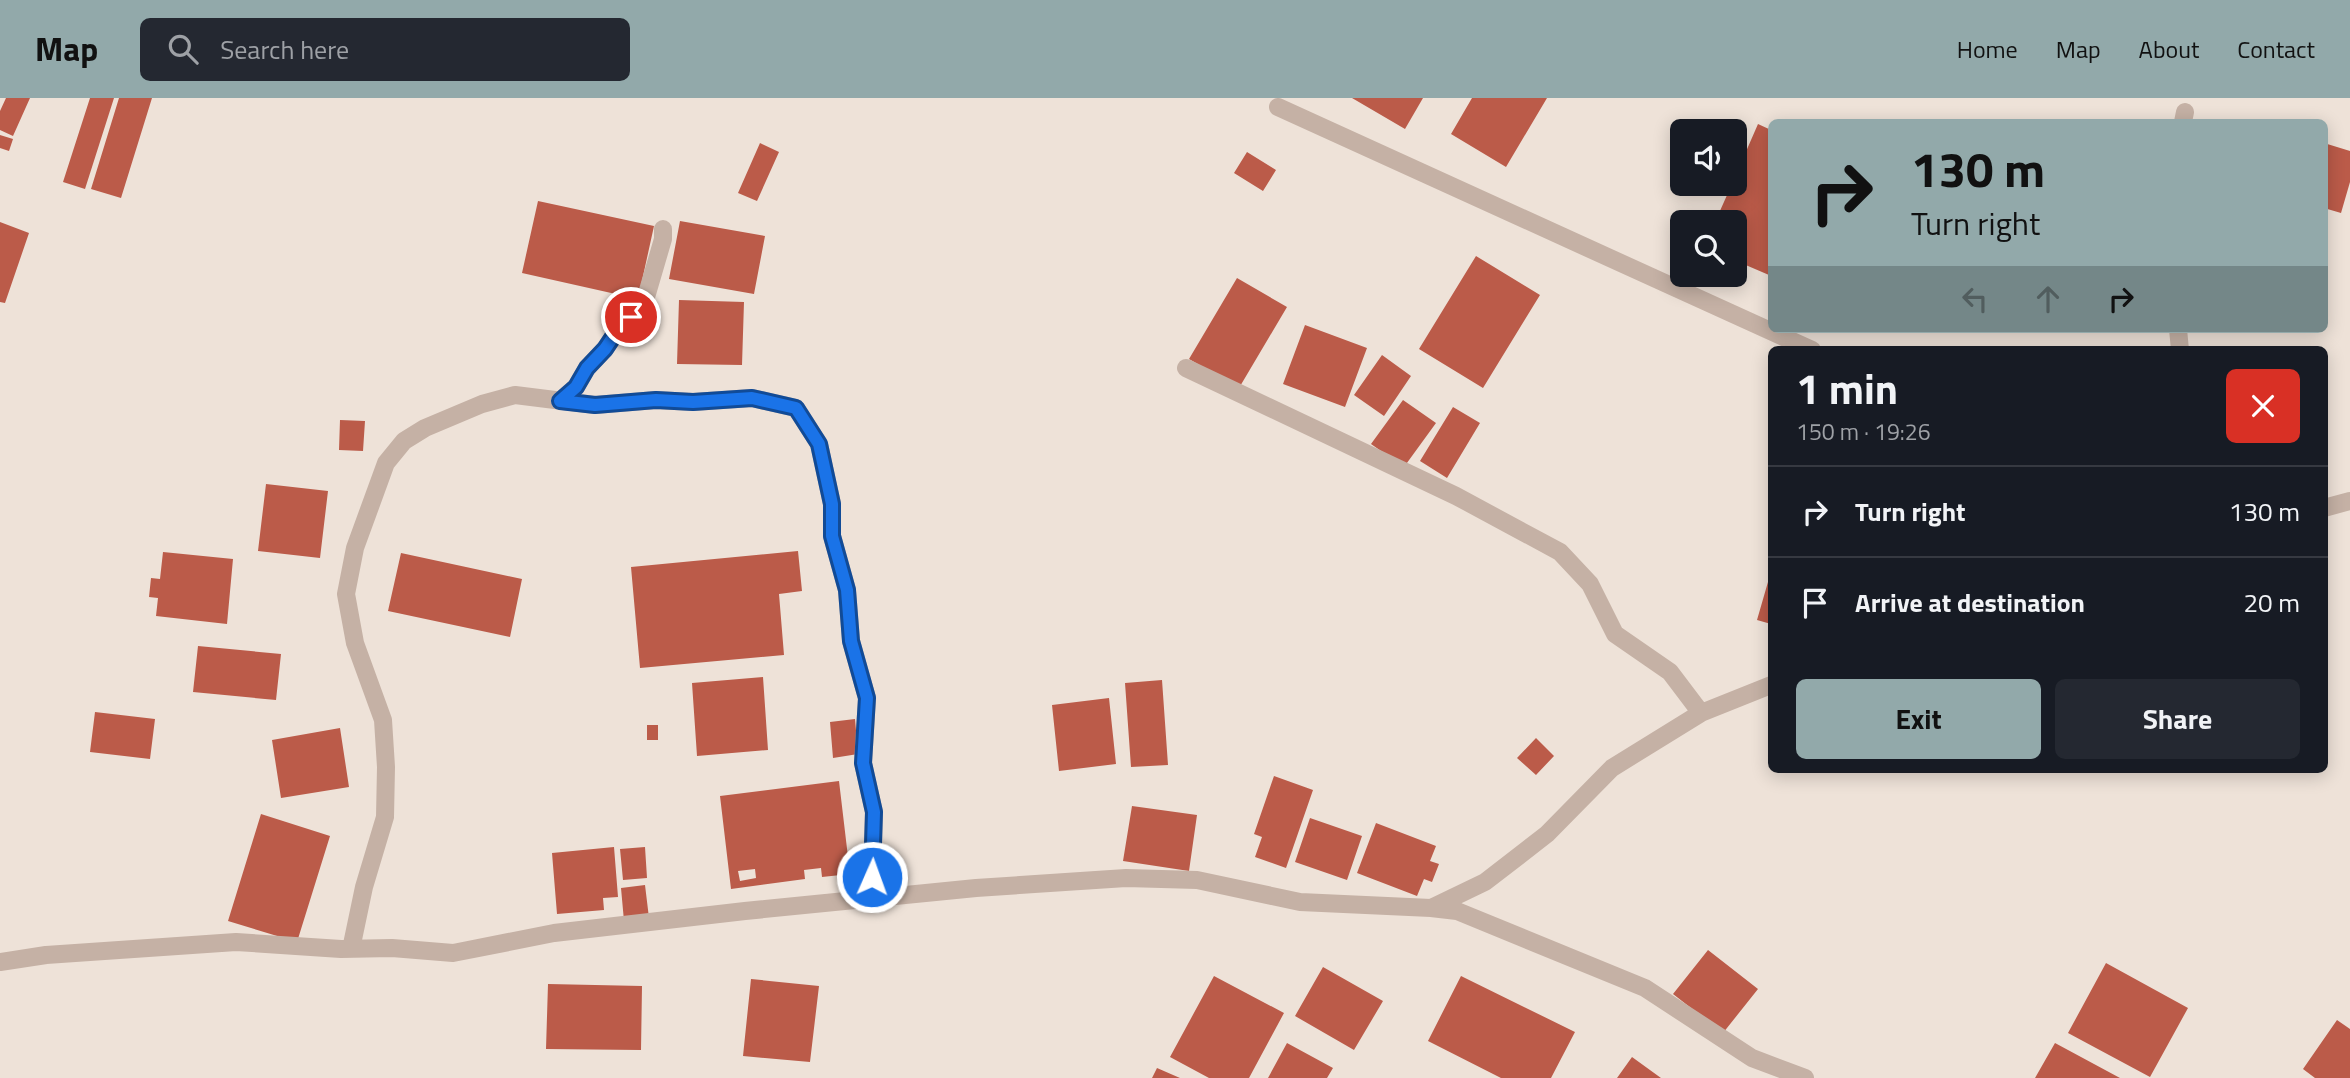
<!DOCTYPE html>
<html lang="en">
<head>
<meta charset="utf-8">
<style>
	:root { --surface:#171b24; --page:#242831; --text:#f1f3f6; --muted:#9ea1a6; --line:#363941; --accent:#92a9aa }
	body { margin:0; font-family:"Titillium Web",sans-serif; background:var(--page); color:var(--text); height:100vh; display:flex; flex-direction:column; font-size:26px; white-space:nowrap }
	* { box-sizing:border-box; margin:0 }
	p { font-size:23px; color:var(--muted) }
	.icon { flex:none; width:38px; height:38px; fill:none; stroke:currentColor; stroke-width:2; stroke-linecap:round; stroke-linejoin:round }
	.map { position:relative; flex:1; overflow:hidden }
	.sheet { position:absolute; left:1768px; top:248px; width:560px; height:427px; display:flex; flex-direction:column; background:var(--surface); border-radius:10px; box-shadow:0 4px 18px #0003 }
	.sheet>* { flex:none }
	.top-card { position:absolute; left:1768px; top:21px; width:560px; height:214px; border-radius:10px; box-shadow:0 4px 18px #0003; background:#92a9aa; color:#111; overflow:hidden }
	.controls { position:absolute; left:1670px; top:21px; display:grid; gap:14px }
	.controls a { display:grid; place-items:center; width:77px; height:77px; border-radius:10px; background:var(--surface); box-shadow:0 4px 18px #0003; font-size:35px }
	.pin { position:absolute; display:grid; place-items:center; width:60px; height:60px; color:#fff; margin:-30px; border:4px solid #fff; border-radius:50%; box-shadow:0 2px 7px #0007 }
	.me { position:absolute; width:77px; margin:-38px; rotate:2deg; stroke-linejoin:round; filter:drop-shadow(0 0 5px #0008) }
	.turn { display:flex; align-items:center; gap:24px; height:147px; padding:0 28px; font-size:32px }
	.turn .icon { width:91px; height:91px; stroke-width:2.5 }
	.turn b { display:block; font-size:49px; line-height:60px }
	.lanes { display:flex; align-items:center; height:66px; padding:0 28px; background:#0003; justify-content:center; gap:35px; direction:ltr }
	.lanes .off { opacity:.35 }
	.round { display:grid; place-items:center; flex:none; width:74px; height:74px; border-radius:10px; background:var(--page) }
	.overview { display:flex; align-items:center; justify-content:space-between; height:119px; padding:0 28px }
	h1 { font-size:42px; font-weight:700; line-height:52px }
	.cta { display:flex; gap:14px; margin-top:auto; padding:14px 28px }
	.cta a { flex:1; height:80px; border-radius:10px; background:var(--accent); color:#111; font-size:28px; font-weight:700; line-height:80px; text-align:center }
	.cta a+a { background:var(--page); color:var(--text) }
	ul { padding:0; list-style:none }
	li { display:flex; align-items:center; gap:21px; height:91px; padding:0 28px; border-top:2px solid var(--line) }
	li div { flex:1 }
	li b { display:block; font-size:26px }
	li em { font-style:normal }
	header { display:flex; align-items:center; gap:42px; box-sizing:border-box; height:98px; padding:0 35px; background:var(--accent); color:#111 }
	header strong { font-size:33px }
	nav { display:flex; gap:38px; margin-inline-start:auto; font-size:24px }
	.search { width:490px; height:63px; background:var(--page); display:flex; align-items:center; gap:18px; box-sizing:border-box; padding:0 24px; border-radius:10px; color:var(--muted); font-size:26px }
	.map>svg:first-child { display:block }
	.building { fill:#bb5b49; fill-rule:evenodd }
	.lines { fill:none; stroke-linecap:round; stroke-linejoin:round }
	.minor { stroke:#c5b1a5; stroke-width:18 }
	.route-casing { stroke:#114b97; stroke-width:18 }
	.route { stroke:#1a73e8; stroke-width:12 }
</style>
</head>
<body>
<header>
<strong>Map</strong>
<div class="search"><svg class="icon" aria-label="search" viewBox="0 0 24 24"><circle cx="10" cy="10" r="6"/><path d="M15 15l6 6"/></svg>Search here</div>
<nav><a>Home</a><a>Map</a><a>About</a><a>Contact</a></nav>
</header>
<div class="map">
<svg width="2350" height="980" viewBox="0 0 2350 980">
	<rect width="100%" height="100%" fill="#eee2d8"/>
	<!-- building -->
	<path class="building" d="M6 0H30L13 38 0 32V13Z
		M90 0H114L85 91 63 84Z
		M119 0H152L121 100 91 91Z
		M1352 0H1423L1405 31Z
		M1472 0H1547L1506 69 1451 36Z
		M1758 26 1771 32V172L1769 177 1734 162V124H1715L1732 86H1734V81Z
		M0 37 13 41 9 53 0 50Z
		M760 45 779 54 757 103 738 95Z
		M2324 45 2350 53V84L2341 115 2324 110Z
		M1247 54 1276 72 1263 93 1234 75Z
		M538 103 654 128 638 201 522 175Z
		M680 123 765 138 754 196 669 181Z
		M0 124 29 135 5 205 0 204Z
		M1476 158 1540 197 1483 290 1419 251Z
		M1237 180 1287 209 1239 290 1189 261Z
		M679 202 744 204 742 267 677 266Z
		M1305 227 1367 250 1345 309 1283 286Z
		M1382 257 1411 278 1384 318 1354 297Z
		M1403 302 1436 325 1404 369 1371 346Z
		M1453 309 1480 325 1447 380 1420 363Z
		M340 322 365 323 363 353 339 352Z
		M266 386 328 393 320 460 258 453Z
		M798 453 802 493 779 496 784 557 640 570 631 469Z
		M163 454 233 461 227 526 156 518 158 500 149 499 151 480 160 481Z
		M401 455 522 481 510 539 388 513Z
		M1770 477H1771V526L1757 522Z
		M198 548 281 556 276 602 193 594Z
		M763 579 768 652 697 658 692 585Z
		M1162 582 1168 667 1131 669 1125 585Z
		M1109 600 1116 666 1059 673 1052 607Z
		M95 614 155 621 150 661 90 654Z
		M855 621 858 656 833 660 830 624Z
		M647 627H658V642H647Z
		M340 630 349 689 281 700 272 642Z
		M1536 640 1554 658 1536 677 1517 660Z
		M1274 678 1313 692 1286 770 1255 759 1262 739 1254 736Z
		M839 683 850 776 822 779 821 770 804 772 805 781 731 791 720 698ZM755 771 756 780 740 783 738 773Z
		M1132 708 1197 717 1189 773 1123 763Z
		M261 716 330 738 297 844 228 823Z
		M1310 720 1362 738 1347 782 1295 764Z
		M1376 725 1436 748 1430 763 1439 766 1432 784 1424 781 1417 798 1357 775Z
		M614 749 618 799 603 800 604 812 557 816 552 755Z
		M645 749 647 780 623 782 620 751Z
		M645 787 649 820 624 823 621 790Z
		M1708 852 1758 891 1723 935 1673 896Z
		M2106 865 2188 910 2150 979 2068 935Z
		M1323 869 1383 903 1354 952 1295 918Z
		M1214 878 1284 915 1249 980H1209L1170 959Z
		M1461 878 1575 934 1551 980H1501L1428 943Z
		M751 881 819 888 810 964 743 958Z
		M548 886 642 888 641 952 546 951Z
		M2337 922 2350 931V980H2315L2303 971Z
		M1287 945 1333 970 1327 980H1268Z
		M2055 945 2120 980H2035Z
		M1632 959 1661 980H1617Z
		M1157 970 1180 980H1152Z"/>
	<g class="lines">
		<!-- minor -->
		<path class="minor" d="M1278 9 1812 252
			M2183 24 2185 14
			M2178 231 2180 252
			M1186 270 1456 398 1560 454 1590 486 1615 536 1670 574 1701 615
			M560 303 576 289 587 270 605 251 617 233 644 206 663 141V131
			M2324 410 2350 403
			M1431 810 1485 784 1547 736 1612 670 1701 615 1771 587
			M351 851 364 789 385 719 386 669 383 622 355 545 346 496 355 450 386 365 404 343 425 330 482 306 515 297 595 307 656 302 693 304 752 300 796 310 819 346 832 406V438L847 492 851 543 867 600 863 665 874 714 871 801
			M0 864 46 857 236 844 341 851 392 850 453 855 554 835 745 813 976 790 1126 780 1197 782 1300 804 1431 810 1457 813 1645 890 1752 960 1805 980"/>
	</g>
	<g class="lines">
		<!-- route casing -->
		<g class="route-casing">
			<path id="route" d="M631 219 617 233 605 251 587 270 576 289 560 303 595 307 656 302 693 304 752 300 796 310 819 346 832 406V438L847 492 851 543 867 600 863 665 874 714 872 779"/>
		</g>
		<!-- route -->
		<use href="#route" class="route"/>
	</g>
</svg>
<div class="controls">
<a><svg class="icon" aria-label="sound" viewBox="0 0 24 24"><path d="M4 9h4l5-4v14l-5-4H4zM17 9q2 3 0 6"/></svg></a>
<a><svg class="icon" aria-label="search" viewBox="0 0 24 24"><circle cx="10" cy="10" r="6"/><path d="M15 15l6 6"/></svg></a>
</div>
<div class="pin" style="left:631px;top:219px;background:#d93025"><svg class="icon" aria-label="arrive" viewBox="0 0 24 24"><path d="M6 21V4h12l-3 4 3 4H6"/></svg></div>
<svg class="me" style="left:872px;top:779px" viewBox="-20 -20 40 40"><circle r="17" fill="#1a73e8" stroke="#fff" stroke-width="3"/><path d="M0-11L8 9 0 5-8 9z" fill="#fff"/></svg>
<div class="top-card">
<div class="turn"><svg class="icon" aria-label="right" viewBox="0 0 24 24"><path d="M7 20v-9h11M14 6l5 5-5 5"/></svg><div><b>130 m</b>Turn right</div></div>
<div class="lanes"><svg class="icon off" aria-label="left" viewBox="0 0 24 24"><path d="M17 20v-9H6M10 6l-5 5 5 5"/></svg><svg class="icon off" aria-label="ahead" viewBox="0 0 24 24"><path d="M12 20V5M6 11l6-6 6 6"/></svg><svg class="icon" aria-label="right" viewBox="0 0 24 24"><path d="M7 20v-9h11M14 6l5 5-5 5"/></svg></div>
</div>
<section class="sheet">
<div class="overview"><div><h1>1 min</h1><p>150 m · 19:26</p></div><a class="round" style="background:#d93025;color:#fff"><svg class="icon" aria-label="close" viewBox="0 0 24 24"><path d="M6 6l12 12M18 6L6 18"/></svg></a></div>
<ul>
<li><svg class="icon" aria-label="right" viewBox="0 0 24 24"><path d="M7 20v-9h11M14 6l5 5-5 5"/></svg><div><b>Turn right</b></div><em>130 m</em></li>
<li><svg class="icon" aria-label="arrive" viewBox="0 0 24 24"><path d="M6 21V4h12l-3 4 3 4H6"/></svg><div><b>Arrive at destination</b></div><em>20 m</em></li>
</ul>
<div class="cta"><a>Exit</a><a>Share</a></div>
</section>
</div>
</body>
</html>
